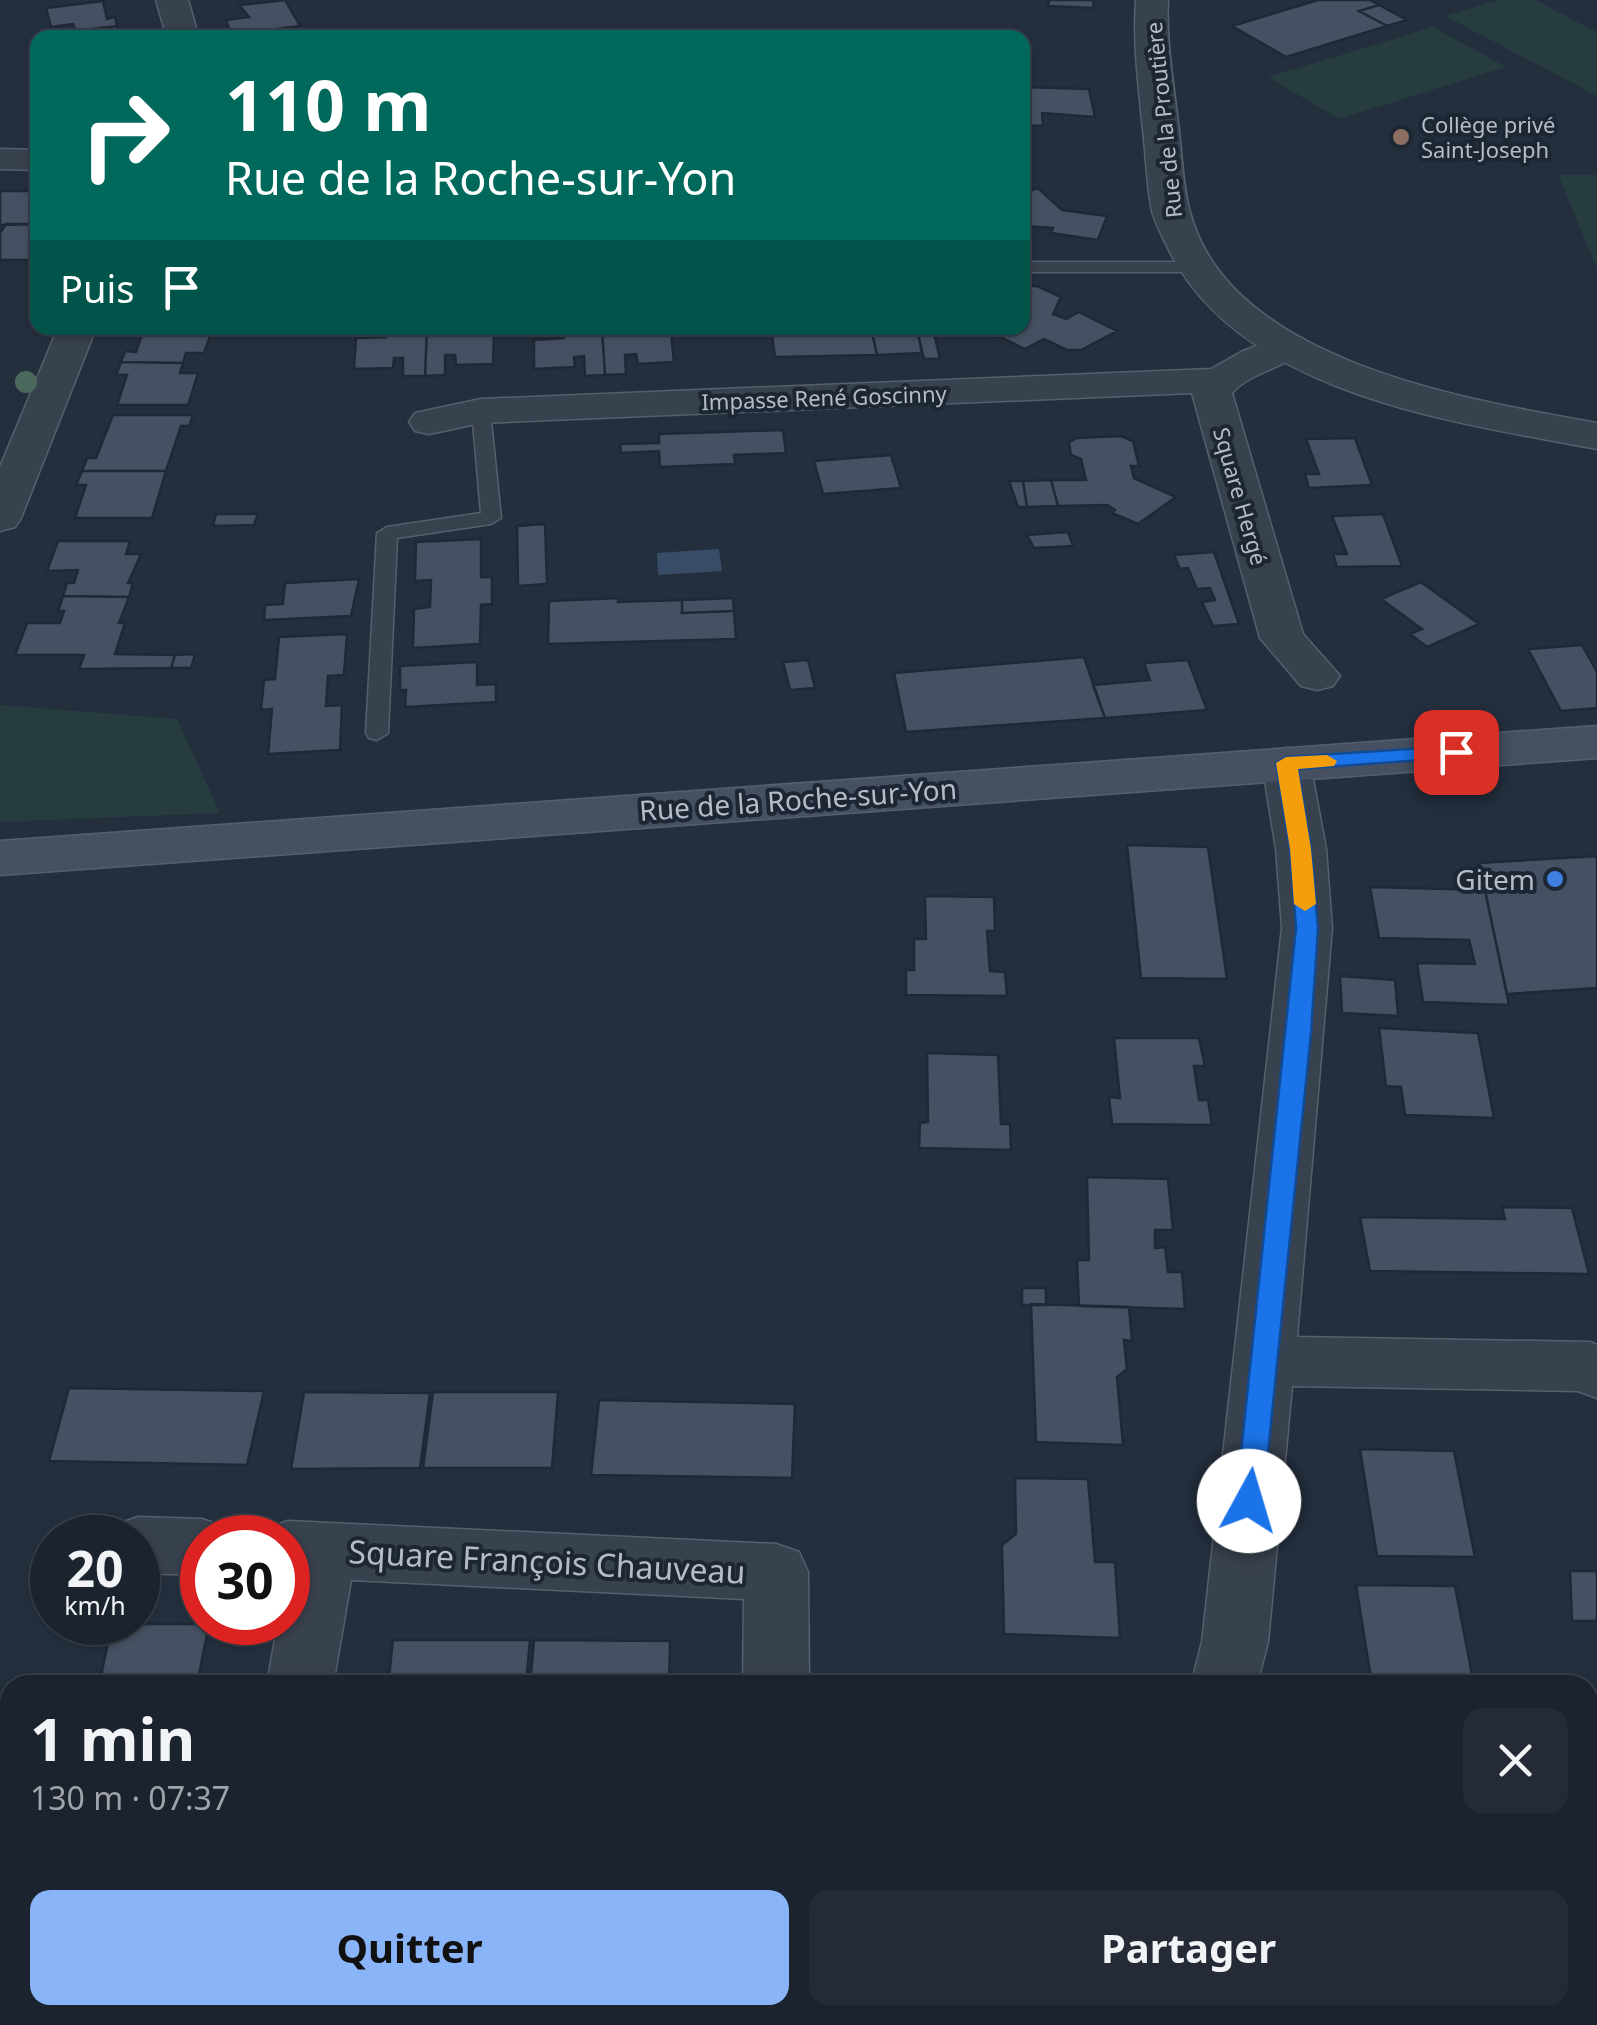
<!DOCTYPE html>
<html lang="fr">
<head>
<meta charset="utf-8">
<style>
	:root { --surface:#1b232e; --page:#242b36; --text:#f1f3f6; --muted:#a0a4aa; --line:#39404a; --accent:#8ab4f8 }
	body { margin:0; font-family:"Noto Sans",sans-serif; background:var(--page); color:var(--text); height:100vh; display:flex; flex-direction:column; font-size:38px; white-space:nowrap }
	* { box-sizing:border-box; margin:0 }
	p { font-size:32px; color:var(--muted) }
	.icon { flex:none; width:55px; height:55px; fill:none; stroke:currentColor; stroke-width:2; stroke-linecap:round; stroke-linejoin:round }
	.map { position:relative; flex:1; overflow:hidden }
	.details { position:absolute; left:0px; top:1675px; width:1598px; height:350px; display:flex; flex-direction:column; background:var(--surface); border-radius:30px 30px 0 0; box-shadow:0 2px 8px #0004,0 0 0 2px var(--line) }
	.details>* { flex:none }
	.guide { position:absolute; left:30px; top:30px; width:1000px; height:305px; border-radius:20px; box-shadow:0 2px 8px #0004,0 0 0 2px var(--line); background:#00695c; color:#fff; overflow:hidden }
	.speed { position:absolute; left:30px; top:1515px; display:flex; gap:20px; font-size:50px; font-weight:700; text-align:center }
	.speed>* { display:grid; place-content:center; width:130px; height:130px; border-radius:50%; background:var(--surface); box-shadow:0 2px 8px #0004,0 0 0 2px var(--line); line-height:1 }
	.speed small { font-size:25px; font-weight:400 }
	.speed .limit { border:15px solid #d22; background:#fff; color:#111 }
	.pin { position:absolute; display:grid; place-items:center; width:85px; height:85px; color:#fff; margin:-42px; border-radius:20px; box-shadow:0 5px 15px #0006 }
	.me { position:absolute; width:110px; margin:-55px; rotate:6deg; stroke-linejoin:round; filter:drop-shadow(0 0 8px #0008) }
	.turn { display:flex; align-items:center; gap:35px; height:210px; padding:0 30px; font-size:45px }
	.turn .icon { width:130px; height:130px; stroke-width:2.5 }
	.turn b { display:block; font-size:70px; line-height:85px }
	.then { display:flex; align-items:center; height:95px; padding:0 30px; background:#0003; gap:20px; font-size:38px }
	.round { display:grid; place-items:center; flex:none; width:105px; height:105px; border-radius:20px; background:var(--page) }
	.overview { display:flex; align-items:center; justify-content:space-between; height:170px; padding:0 30px }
	h1 { font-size:60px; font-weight:700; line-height:75px }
	.button { display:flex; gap:20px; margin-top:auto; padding:20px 30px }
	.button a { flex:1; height:115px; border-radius:20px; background:var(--accent); color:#111; font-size:40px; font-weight:700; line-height:115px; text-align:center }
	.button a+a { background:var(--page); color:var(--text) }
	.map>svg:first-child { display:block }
	.green { fill:#263c3f }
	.water { fill:#394c67 }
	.building { fill:#455162; stroke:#1f2835; stroke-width:2.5 }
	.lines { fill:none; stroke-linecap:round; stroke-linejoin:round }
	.service-casing { stroke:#565f6c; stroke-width:3 }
	.minor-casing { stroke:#565f6c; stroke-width:3 }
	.tertiary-casing { stroke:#565f6c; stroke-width:3 }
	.secondary-casing { stroke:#565f6c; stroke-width:3 }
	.path { stroke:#44595c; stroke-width:8; stroke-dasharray:9 9; stroke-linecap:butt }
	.service { fill:#38414e; fill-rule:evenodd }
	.minor { fill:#38414e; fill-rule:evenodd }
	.tertiary { fill:#38414e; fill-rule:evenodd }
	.secondary { fill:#465061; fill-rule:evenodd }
	.tree { fill:#4b6a5d }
	.route { fill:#1a73e8; stroke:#114b97; stroke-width:2.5 }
	.slow { fill:#f59e0b }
	.education-dot { fill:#8d6e63; stroke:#1d2633; stroke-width:4 }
	.shop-dot { fill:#3f7fe0; stroke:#1d2633; stroke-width:4 }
	.labels { text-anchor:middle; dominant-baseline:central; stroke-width:8; stroke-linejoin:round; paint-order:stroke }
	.far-street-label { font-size:22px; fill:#b4bcc9; stroke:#1d2633 }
	.far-poi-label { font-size:22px; fill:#b4bcc9; stroke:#1d2633; text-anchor:start }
	.street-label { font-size:28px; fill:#b4bcc9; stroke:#1d2633 }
	.poi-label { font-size:28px; fill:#b4bcc9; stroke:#1d2633; text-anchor:end }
	.near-street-label { font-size:32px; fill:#b4bcc9; stroke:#1d2633 }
</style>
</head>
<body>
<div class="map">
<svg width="1597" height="2025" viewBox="0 0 1597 2025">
	<rect width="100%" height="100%" fill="#242f3e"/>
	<!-- green -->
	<path class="green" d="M1498 0H1535L1597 32V96L1445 16Z
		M1433 27 1506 67 1339 119 1268 77Z
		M1558 175H1597V268Z
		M0 705 177 719 220 813 0 822Z"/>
	<!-- water -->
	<path class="water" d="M719 549 722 571 658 575 657 553Z"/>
	<!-- building -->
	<path class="building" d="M285 0 300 26 231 35 226 20 249 17 239 5Z
		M1049 0H1094L1093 8 1048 6Z
		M1318 0H1370L1379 5 1359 11 1387 26 1286 57 1232 26Z
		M103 1 107 19 115 17 117 26 76 31 73 24 51 27 46 8Z
		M1379 5 1407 20 1387 26 1359 11Z
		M117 26 120 33 112 34V38H77L76 31Z
		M1022 87 1089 89 1095 117 1042 113 1043 126 1022 125Z
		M1038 188 1062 210 1107 216 1098 240 1051 233 1053 228 1022 226V193Z
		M0 191H38V224L0 225Z
		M6 224H38V244L31 260H0V233Z
		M1027 286H1037L1061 297 1053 314 1066 319 1079 312 1117 331 1081 350H1067L1044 339 1025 349 982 328H1022L1027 303 1022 300V288Z
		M144 328H213L204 353H186L183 363 121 362 125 351 136 352Z
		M427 328 425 376H403V358H394L393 368 354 369 356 338 386 337 387 330Z
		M427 328H466V334L494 333 493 364 456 365 455 355H445V375L425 376Z
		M641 328 642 334 671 333 674 362 638 364 636 354 625 355 626 374 605 375 602 329Z
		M771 328H871L877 355 775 357Z
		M871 328H917L922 353 877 355Z
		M602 329 605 375 585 376 584 356 574 357 575 367 534 369V340L564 338V331Z
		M933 329 940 359H924L917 330Z
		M121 362 183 363 180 373H198L188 405H117L127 375H116Z
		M113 415H193L189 426H181L166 471H82L87 458H96Z
		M783 430 786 453 734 455 735 464 660 467 659 451 621 453 620 444 659 443V434Z
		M1121 436 1133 441 1139 466H1131L1134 478 1176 497 1138 524 1112 513 1115 510 1107 505 1058 506 1051 480H1086L1081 459 1071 455 1069 442 1077 438Z
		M1355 438 1372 485 1309 488 1305 474H1319L1306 439Z
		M891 455 901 488 823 494 814 461Z
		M82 471H166L152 518H75L86 485H76Z
		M1051 480 1058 506 1027 507 1023 481Z
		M1009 481H1023L1027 507H1018Z
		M216 514H258L254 525 213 526Z
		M1383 514 1402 566 1337 567 1333 554H1347L1332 516Z
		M545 524 547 584 518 586 517 526Z
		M1068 532 1073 546 1034 548 1027 535Z
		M481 539V577H492V604L481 605 480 644 413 648 414 609 430 607 431 580 415 581 416 542Z
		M58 541H130L126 554H141L128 583H133L129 597 63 596 67 583H74L78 570 47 571Z
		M1214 552 1239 624 1213 626 1202 602 1215 600 1210 588 1197 589 1188 568 1180 569 1174 555Z
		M359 579 351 616 264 620 265 605 283 604 285 583Z
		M1421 582 1479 624 1427 647 1410 634 1422 629 1381 599Z
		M63 596 129 597 119 623H125L115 654 175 655 171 668 79 669 84 655H15L27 623H60L64 611H58Z
		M619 598 618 602 682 600V613L734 611 736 639 548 644 549 601Z
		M733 598 734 611 682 613V600Z
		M347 634 344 675 328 676 326 706 342 705 340 750 268 754 272 709 261 710 264 680 275 679 279 637Z
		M1582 645 1597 672V708L1561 711 1528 649Z
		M195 654 191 668H171L175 655Z
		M1084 657 1105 718 906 732 894 673Z
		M808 660 815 688 790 690 783 662Z
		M1188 660 1207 710 1105 718 1093 685 1150 680 1144 663Z
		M477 662V685L496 684V702L405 707 406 690H400V666Z
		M1127 845 1208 847 1227 979 1141 978Z
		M1597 856V988L1507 994 1479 863Z
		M1370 887 1485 890 1509 1005 1423 1002 1417 963 1475 964 1469 940 1379 938Z
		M925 896 994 897 995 931H987L990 971 1005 972 1007 996 906 995V970H914V939H926Z
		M1340 976 1395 980 1398 1016 1342 1013Z
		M1379 1028 1478 1033 1494 1118 1405 1115 1401 1087 1386 1086Z
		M1114 1038H1199L1205 1066H1194L1199 1100H1208L1212 1125 1112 1124 1109 1097 1120 1098Z
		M927 1053 998 1055 1001 1124H1010L1011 1150 919 1148 920 1123 928 1122Z
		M1087 1177 1168 1179 1173 1230H1155V1248L1165 1247 1168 1272H1182L1185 1309 1079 1306 1077 1260H1089Z
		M1502 1207 1572 1208 1589 1274 1370 1271 1360 1217 1505 1219Z
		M1022 1288H1046V1305H1022Z
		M1031 1304 1129 1307 1132 1341 1124 1340 1127 1369 1117 1377 1123 1445 1036 1442Z
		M69 1388 264 1391 247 1465 49 1461Z
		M304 1392 430 1393 420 1468 291 1469Z
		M433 1392H558L552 1468H423Z
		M599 1400 795 1404 792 1478 591 1475Z
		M1360 1449 1454 1451 1475 1557 1377 1556Z
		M1015 1478 1088 1479 1095 1562H1115L1120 1638 1004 1634 1002 1545 1016 1534Z
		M1570 1571H1597V1621H1572Z
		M1356 1585 1455 1586 1474 1685H1372Z
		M112 1624H209L197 1685H99Z
		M393 1640H530L526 1685H388Z
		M534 1640 670 1641 669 1685H530Z
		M0 2009H10V2015H124L122 2025H0Z"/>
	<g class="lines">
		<!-- service casing -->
		<g class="service-casing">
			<path id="service" d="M1022 262H1194L1203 267 1194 272H1022Z
				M481 405 490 411 501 518 491 524 397 538 388 733 377 740 369 738 366 733 377 533 387 527 481 513 472 411Z"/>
		</g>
		<!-- minor casing -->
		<g class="minor-casing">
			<path id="minor" d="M156 0H188L199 38H167Z
				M0 149 38 150V170L0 169Z
				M58 328H96L21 518 15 527 0 531V467Z
				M1288 334 1302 338 1307 346C1293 367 1252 370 1232 393L1303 634 1340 676 1333 686 1317 690 1301 686 1260 638 1192 393 481 423 429 434 415 431 409 422 415 413 481 399 1211 369 1243 351Z
				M1286 748 1303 752 1310 763 1326 849 1332 928 1297 1337 1590 1342 1597 1345V1398L1578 1391 1292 1386 1268 1642 1257 1685H1191L1202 1642 1282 928 1276 849 1262 763 1269 752Z
				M138 1517 202 1519 225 1527 229 1538H202V1575L138 1573V1538H110L115 1525Z
				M288 1521 776 1544 799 1552 808 1572 809 1685H743L744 1599 351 1580 333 1685H267L278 1622H288V1538H262L265 1529Z
				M1588 1986 1597 1996V2025H1531V2015H1588Z
				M258 2015H332L330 2025H256Z
				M659 2015H733L732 2025H658Z"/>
		</g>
		<!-- tertiary casing -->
		<g class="tertiary-casing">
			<path id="tertiary" d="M1136 0H1168C1166 41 1173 81 1178 122 1182 151 1182 184 1190 212 1229 362 1469 400 1597 423V449C1453 422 1237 394 1167 246 1162 235 1155 223 1152 211 1146 182 1146 150 1142 121 1138 80 1133 41 1136 0Z"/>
		</g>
		<!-- secondary casing -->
		<g class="secondary-casing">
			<path id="secondary" d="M1597 726V758L0 875V841Z"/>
		</g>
		<!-- path -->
		<path class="path" d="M550 2025 555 2015
			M1136 2025 1138 2015"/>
		<!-- service -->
		<use href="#service" class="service"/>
		<!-- minor -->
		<use href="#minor" class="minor"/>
		<!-- tertiary -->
		<use href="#tertiary" class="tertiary"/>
		<!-- secondary -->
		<use href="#secondary" class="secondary"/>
	</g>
	<!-- trees -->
	<circle class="tree" cx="26" cy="382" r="11"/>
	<!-- route -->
	<path class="route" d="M1456 746 1463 748V757L1298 769 1311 849 1318 928 1311 1033 1263 1501 1259 1510 1249 1513 1240 1510 1236 1501 1296 928 1290 849 1276 763 1286 757Z"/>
	<!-- slow -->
	<path class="slow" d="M1327 755 1337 761 1334 766 1298 769 1311 849 1316 904 1305 911 1294 904 1290 849 1276 763 1286 757Z"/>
	<!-- markers -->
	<circle class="education-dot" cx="1401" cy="137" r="10"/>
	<circle class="shop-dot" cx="1555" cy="879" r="10"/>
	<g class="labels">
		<!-- far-street labels -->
		<g class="far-street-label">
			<text transform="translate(1163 120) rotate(-96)">Rue de la Proutière</text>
			<text transform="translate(824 397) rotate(-2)">Impasse René Goscinny</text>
			<text transform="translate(1241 496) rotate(74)">Square Hergé</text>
		</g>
		<!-- far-poi labels -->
		<g class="far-poi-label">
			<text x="1421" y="124">Collège privé<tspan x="1421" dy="25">Saint-Joseph</tspan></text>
		</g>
		<!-- street labels -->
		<g class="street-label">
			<text transform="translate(798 799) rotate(-4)">Rue de la Roche-sur-Yon</text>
		</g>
		<!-- poi labels -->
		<g class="poi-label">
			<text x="1535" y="879">Gitem</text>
		</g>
		<!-- near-street labels -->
		<g class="near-street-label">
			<text transform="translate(547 1561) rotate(3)">Square François Chauveau</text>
		</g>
	</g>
</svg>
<div class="speed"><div>20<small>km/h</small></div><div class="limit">30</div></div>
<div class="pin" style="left:1456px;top:752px;background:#d93025"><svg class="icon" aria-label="arrive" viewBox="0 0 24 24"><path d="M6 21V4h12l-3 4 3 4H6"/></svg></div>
<svg class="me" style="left:1249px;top:1501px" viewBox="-20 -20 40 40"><circle r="19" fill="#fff"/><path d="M0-13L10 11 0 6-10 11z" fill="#1a73e8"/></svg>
<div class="guide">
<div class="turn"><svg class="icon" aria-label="right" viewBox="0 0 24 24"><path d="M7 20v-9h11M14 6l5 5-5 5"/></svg><div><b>110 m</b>Rue de la Roche-sur-Yon</div></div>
<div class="then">Puis<svg class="icon" aria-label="arrive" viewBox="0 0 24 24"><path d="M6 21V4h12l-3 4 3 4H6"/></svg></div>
</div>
<section class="details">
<div class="overview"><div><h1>1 min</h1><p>130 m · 07:37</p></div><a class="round"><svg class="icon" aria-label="close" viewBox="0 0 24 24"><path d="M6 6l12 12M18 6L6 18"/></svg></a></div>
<div class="button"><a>Quitter</a><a>Partager</a></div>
</section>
</div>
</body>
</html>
